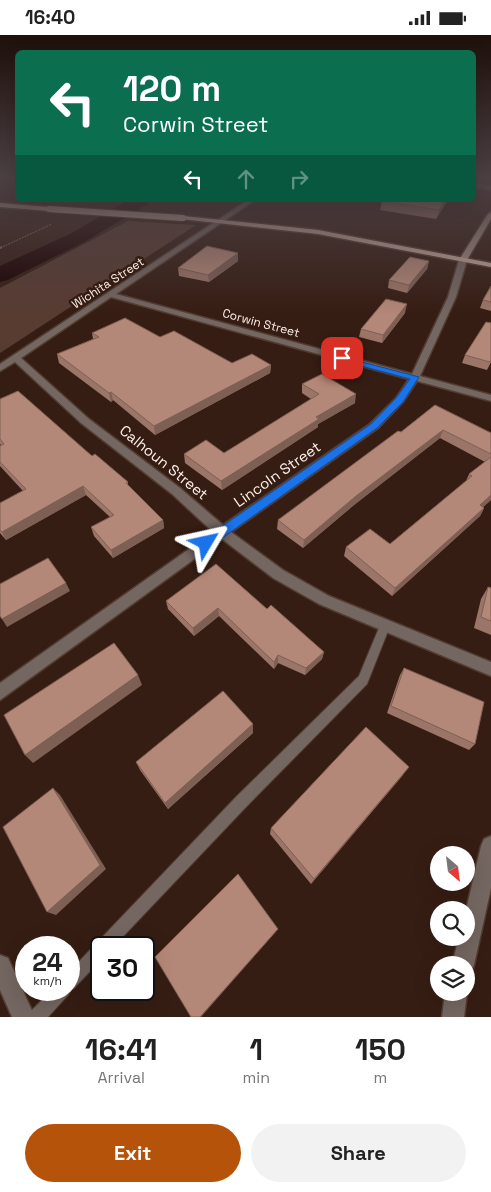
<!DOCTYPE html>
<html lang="en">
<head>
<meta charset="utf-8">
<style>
	:root { --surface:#fff; --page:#f2f2f2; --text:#222; --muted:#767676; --accent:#b45309 }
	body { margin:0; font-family:"Space Grotesk",sans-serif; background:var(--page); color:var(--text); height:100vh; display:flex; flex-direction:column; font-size:19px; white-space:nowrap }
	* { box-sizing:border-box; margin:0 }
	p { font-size:16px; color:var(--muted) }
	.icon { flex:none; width:28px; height:28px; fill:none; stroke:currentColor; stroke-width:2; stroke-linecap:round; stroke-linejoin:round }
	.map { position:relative; height:982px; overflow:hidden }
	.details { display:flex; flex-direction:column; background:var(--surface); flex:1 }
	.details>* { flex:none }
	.guide { position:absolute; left:15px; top:15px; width:461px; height:152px; border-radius:8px; box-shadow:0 5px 20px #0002; background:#0b6e4f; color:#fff; overflow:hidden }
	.needle { width:32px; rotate:152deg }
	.controls { position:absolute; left:430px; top:811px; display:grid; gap:10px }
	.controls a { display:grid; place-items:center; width:45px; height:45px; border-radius:50%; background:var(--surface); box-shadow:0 5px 20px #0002; font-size:25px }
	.speed { position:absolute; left:15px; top:901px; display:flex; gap:10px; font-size:25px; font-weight:700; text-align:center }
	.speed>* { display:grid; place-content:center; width:65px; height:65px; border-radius:50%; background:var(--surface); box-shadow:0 5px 20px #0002; line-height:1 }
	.speed small { font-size:12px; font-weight:400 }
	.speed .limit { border:2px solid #111; border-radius:8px; background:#fff; color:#111 }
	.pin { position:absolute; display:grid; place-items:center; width:42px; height:42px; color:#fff; margin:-21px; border-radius:10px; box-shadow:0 2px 8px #0006 }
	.me { position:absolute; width:55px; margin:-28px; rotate:54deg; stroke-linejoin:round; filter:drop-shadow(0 0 4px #0008) }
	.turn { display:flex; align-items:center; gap:18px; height:105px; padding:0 25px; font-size:22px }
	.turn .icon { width:65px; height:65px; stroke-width:2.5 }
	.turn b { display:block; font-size:35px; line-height:42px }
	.lanes { display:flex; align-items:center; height:48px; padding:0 25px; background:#0003; justify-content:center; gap:25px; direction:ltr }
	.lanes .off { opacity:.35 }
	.eta { display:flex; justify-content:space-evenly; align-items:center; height:85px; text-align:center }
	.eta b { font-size:30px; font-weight:700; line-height:35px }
	.action { display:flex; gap:10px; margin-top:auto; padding:10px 25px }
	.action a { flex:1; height:58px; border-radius:30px; background:var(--accent); color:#fff; font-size:20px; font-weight:700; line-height:58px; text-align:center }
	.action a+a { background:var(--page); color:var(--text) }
	.status { display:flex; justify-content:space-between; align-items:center; height:35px; padding:0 25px; background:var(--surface); direction:ltr }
	.status svg { height:14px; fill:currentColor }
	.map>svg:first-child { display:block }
	.green { fill:#583c32 }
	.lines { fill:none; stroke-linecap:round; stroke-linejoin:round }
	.river { fill:#1c0100; fill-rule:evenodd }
	.service-casing { stroke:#523b31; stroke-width:2 }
	.minor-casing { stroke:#523b31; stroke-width:3 }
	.secondary-casing { stroke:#523b31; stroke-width:3 }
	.primary-casing { stroke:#523b31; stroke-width:3 }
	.path-far1 { stroke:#857168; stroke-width:1; stroke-dasharray:2 1; stroke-linecap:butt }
	.path { stroke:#857168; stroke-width:2; stroke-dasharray:2.5 1; stroke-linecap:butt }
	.service { fill:#746661; fill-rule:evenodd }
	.minor { fill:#746661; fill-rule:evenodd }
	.secondary { fill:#a18b83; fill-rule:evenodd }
	.primary { fill:#c5a89d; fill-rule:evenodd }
	.primary-bridge-casing { stroke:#523b31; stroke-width:8; stroke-linecap:butt }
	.primary-bridge { stroke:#c5a89d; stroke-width:6 }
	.wall { fill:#9b7567 }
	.shaded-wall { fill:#7e5f54 }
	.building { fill:#b48878; stroke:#7e5f54 }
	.route { fill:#1a73e8; stroke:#114b97 }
	.labels { text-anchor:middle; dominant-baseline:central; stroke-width:5; stroke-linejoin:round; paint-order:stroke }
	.far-street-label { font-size:12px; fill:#fef0ea; stroke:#361d13 }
	.street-label { font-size:15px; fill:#fef0ea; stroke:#361d13 }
</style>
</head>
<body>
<div class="status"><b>16:40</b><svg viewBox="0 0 49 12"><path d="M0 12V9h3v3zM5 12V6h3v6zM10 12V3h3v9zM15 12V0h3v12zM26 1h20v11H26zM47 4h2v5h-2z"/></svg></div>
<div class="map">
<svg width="491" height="982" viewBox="0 0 491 982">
	<rect width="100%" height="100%" fill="#361d13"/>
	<!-- green -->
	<path class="green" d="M128 186 196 190 0 318V253Z"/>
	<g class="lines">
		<!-- river -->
		<path class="river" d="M128 165H150L148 169 84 207 8 245 0 247V231L70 199Z"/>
		<!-- service casing -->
		<g class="service-casing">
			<path id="service" d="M385 587 389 588 390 591 367 649 246 772 113 912H101V925L74 953 71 955 68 960 48 982H29L31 976 52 955H69V937L236 762 359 641 381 588Z"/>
		</g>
		<!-- minor casing -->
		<g class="minor-casing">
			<path id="minor" d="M474 148 491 151V155L474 152Z
				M248 165H255L116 259 412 339 448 262 459 225 463 223 467 225 456 262 420 341 491 360V366L417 346 403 367 378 393 231 497 283 535 329 561 491 627V641L319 569 273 543 222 504 0 665V648L213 497 172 459 81 388 15 327 0 336V329ZM111 262 409 344 396 363 370 389 223 490 180 453 89 384 21 323Z
				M491 801V853L474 930 471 938 466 939V930H452L459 902H466V875L481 811 484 804Z
				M0 920 8 923 35 982H12L0 955Z
				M466 956 467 958 464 982H442L445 958Z"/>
		</g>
		<!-- secondary casing -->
		<g class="secondary-casing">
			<path id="secondary" d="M491 177V184L467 225 461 226 459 225 488 179Z"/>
		</g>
		<!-- primary casing -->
		<g class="primary-casing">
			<path id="primary" d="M0 168 49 172 52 174 49 176 0 172Z
				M183 181 318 195 491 228V232L318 199 181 184Z"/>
		</g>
		<!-- path-far1 -->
		<path class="path-far1" d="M0 213 52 189"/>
		<!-- path -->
		<path class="path" d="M0 213 2 212"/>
		<!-- service -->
		<use href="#service" class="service"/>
		<!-- minor -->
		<use href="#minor" class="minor"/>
		<!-- secondary -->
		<use href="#secondary" class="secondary"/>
		<!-- primary -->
		<use href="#primary" class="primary"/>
		<!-- primary-bridge casing -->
		<g class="primary-bridge-casing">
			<path id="primary-bridge" d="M49 174 183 183"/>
		</g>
		<!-- primary-bridge -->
		<use href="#primary-bridge" class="primary-bridge"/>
	</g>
	<!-- wall -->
	<path class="wall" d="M448 165 436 184 380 175 382 166Z
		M238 218V226L209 247 179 241 178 233Z
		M429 226 427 234 407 258 388 253 389 245Z
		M491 251V276L480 273 483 265Z
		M405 278 382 308 359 302 361 294Z
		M486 287 491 327 487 335 462 328 465 320Z
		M92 298 160 302 232 328 271 330 270 338 155 400 113 365 111 367 59 328 57 319 93 304Z
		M302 349 355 368 318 389V392L222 455 185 428 184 419 224 418 311 364 302 358Z
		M0 364 92 421 128 447V450L163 485 164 493 113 523 94 501 91 492 110 482 86 460 6 505 0 498V468L23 456 0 431V411L1 410 0 409Z
		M435 370 491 398V465L483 472 484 473 480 481 392 561 344 521 346 512 390 509 466 446 469 439 485 427 440 403 354 470 303 513 277 494 278 485 401 397Z
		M488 552 491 553V600L474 593 481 564Z
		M166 566 267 574 324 617 322 624 305 640 278 628 274 634 219 581 194 601 168 574Z
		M404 633 475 709 469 715 387 678 400 640Z
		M253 698 168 774 140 735 136 727Z
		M403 740 311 849 270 799 271 793Z"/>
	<!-- shaded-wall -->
	<path class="shaded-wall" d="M445 165H448L436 184 439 175Z
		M238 218V226L209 247 208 240Z
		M429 226 427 234 407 258 409 250Z
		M407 269 405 278 382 308 383 300Z
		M271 330 270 338 155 400 154 391Z
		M111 357 113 365 111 367 109 358Z
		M356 359 355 368 318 389V392L222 455 221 446 316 382Z
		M443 395 440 403 354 470 303 513 304 505 356 461Z
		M83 451 86 460 6 505 2 497Z
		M491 460V465L476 478 480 470Z
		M484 473 480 481 392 561 395 553Z
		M163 485 164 493 113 523 111 515Z
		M66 548 70 556 7 592 2 584Z
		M218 573 219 581 194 601 193 593Z
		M324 617 322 624 305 640 306 633Z
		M278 620V628L274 634V627Z
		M138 640 142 650 33 728 25 720Z
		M253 689V698L168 774 165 768Z
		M409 732 403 740 311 849 314 844Z
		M53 753 60 760 106 834 56 880 47 877Z
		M278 894 201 982H200Z"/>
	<!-- building -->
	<path class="building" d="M383 165H445L439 175 382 166Z
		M207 211 238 218 208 240 178 233Z
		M410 222 429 226 409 250 389 245Z
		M491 251V267L483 265Z
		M386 264 407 269 383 300 361 294Z
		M125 283 160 302 174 296 232 328 252 319 271 330 154 391 111 357 109 358 57 319 99 302 92 298Z
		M486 287 491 288V325L490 327 465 320Z
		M322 339 356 359 316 382 319 384 221 446 184 419 206 405 224 418 319 359 302 349Z
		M18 356 92 421 95 419 128 447 126 448 163 485 111 515 91 492 114 480 83 451 2 497 0 495V468L26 454 0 427V411L4 409 0 404V364Z
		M435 370 491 398V419L443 395 356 461 304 505 278 485 398 396 401 397Z
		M491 422V460L480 470 484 473 395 553 346 512 370 494 390 509 472 441 469 439Z
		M48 523 66 548 2 584 0 581V549Z
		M216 529 267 574 271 570 324 617 306 633 278 620 274 627 218 573 193 593 166 566Z
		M488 552 491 553V586L481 582Z
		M114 608 138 640 25 720 4 680Z
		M404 633 484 667 475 709 391 671Z
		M223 656 253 689 165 768 136 727Z
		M366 692 409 732 314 844 271 793Z
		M53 753 100 830 47 877 3 792Z
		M238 839 278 894 200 982H191L155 922Z"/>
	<!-- sky -->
	<linearGradient id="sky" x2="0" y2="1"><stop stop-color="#1e100a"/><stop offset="0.51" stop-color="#4c4044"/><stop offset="1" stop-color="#4c4044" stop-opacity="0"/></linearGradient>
	<rect width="491" height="280" fill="url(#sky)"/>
	<!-- route -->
	<path class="route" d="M339 321 419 342 403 367 377 393 211 511H202L201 508 202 505 371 389 396 363 410 344 339 325Z"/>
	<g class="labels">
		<!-- far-street labels -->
		<g class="far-street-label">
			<text transform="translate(108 248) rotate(-33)">Wichita Street</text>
			<text transform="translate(261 288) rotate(15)">Corwin Street</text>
		</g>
		<!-- street labels -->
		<g class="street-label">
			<text transform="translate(164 427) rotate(39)">Calhoun Street</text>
			<text transform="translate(277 439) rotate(-35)">Lincoln Street</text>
		</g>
	</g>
</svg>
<div class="controls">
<a><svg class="needle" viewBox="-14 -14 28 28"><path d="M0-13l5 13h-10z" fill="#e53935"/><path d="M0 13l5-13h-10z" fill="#767676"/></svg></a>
<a><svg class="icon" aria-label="search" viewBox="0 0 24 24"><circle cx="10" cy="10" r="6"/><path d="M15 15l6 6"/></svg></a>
<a><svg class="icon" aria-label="layers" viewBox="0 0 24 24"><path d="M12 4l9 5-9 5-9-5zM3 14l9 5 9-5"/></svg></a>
</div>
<div class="speed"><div>24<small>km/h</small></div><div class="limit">30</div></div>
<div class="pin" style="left:342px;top:323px;background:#d93025"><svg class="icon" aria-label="arrive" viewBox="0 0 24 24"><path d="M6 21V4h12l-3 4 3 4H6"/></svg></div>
<svg class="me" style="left:206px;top:508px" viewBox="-20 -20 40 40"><path d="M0-17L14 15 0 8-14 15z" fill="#1a73e8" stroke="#fff" stroke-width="4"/></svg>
<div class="guide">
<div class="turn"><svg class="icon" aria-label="left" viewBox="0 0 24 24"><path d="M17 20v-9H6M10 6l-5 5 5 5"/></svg><div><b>120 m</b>Corwin Street</div></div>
<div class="lanes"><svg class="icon" aria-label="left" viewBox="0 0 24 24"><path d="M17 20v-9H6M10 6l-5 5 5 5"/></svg><svg class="icon off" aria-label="ahead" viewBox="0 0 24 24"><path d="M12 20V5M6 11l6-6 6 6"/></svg><svg class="icon off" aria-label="right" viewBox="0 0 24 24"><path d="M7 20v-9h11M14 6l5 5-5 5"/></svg></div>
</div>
</div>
<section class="details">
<div class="eta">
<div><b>16:41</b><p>Arrival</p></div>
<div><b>1</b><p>min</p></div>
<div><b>150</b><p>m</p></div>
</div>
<div class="action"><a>Exit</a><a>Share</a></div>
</section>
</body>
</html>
